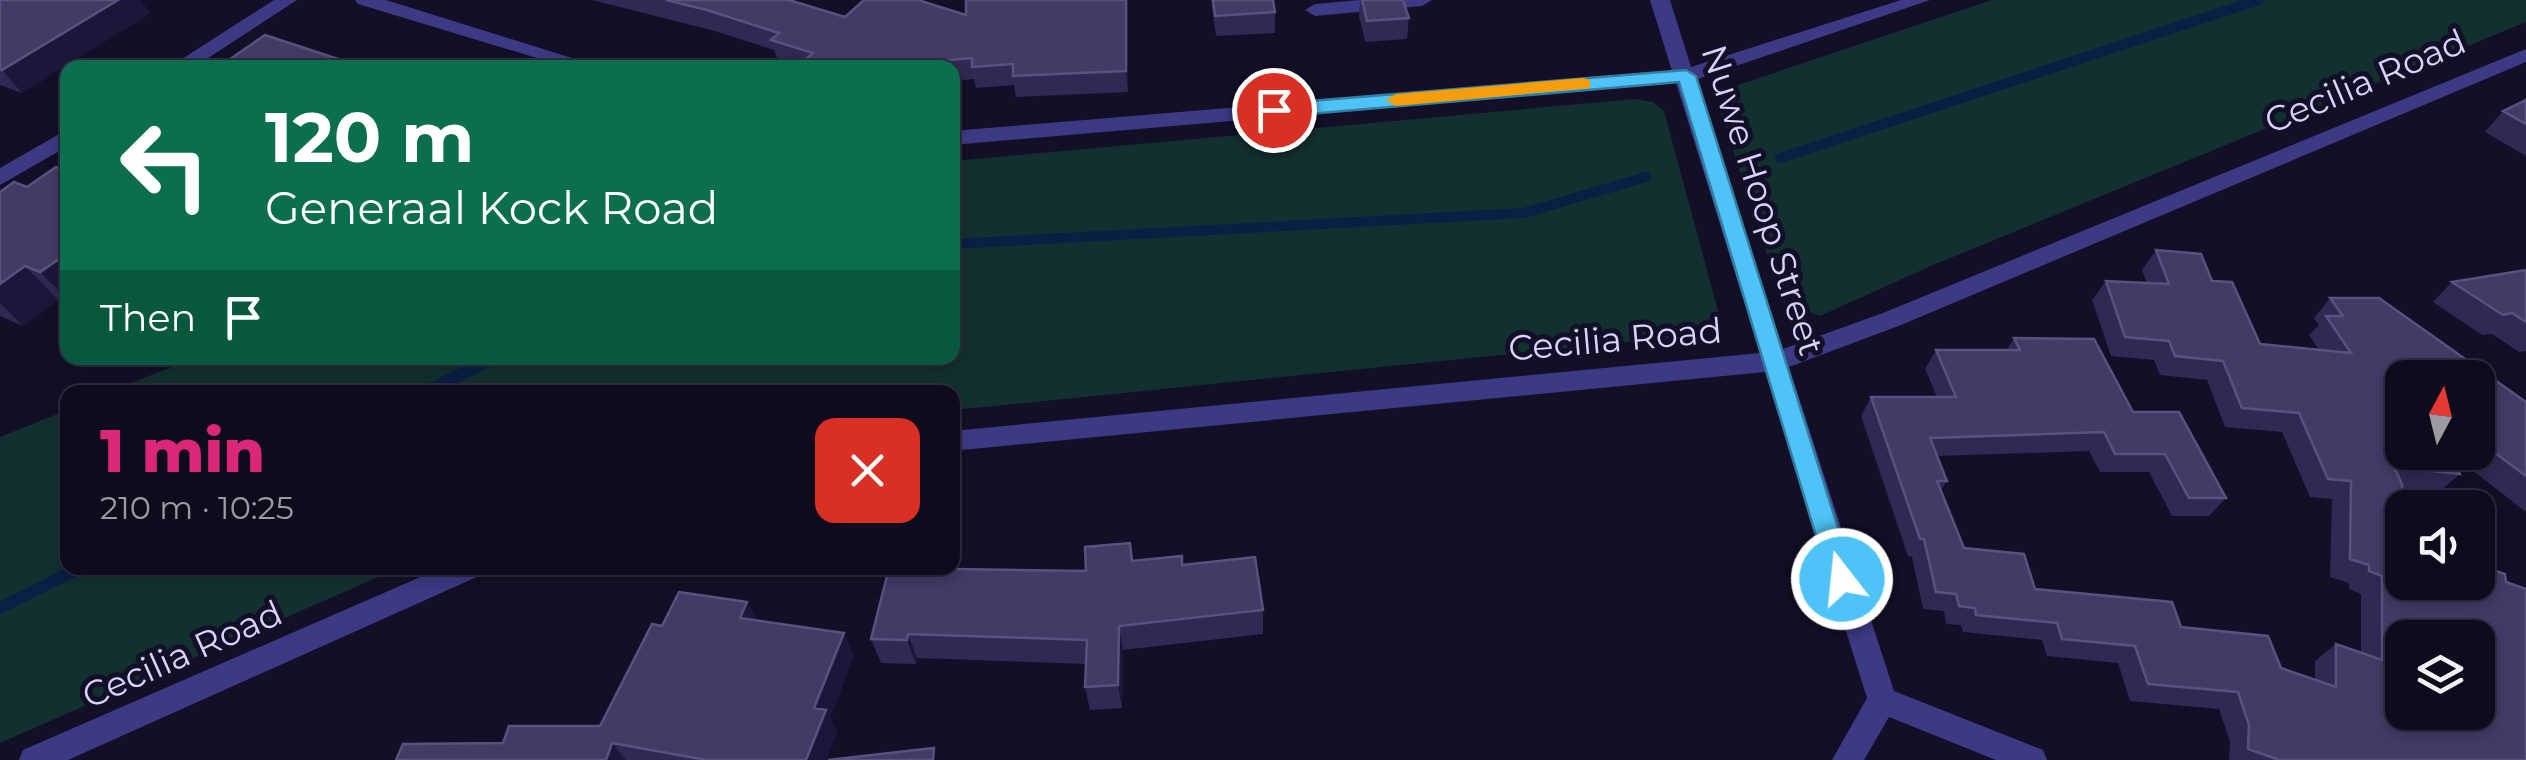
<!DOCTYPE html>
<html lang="en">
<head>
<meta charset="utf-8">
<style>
	:root { --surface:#0e0b1c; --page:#1c1929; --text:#f1f3f6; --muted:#9b9ba3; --line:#2e2b3b; --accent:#db2777 }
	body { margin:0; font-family:Montserrat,sans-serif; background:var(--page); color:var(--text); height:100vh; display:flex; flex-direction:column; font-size:38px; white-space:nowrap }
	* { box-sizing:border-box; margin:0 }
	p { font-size:32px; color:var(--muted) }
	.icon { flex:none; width:55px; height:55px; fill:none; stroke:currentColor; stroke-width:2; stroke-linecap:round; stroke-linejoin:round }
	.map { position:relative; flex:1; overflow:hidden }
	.details { position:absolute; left:60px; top:385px; width:900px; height:190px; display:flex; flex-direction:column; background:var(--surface); border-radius:20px; box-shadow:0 5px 15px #0003,0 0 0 2px var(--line) }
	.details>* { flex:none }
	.top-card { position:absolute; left:60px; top:60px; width:900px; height:305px; border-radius:20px; box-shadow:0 5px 15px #0003,0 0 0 2px var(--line); background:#0b6e4f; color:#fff; overflow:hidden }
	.needle { width:65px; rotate:7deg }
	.fabs { position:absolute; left:2385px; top:360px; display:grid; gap:20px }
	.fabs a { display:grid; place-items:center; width:110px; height:110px; border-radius:20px; background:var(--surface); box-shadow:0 5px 15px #0003,0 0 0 2px var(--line); font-size:50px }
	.pin { position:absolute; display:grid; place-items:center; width:85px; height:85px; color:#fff; margin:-42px; border:5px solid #fff; border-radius:50%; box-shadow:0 2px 10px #0007 }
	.me { position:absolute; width:110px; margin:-55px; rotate:344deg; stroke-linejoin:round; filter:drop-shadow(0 0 8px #0008) }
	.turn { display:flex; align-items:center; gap:35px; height:210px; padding:0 40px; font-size:45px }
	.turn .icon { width:130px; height:130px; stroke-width:2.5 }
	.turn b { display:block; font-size:70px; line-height:85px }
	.then { display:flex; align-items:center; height:95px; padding:0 40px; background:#0003; gap:20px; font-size:38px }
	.round { display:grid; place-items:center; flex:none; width:105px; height:105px; border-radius:20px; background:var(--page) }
	.overview { display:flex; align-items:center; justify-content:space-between; height:170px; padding:0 40px }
	h1 { font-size:60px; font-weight:800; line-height:75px; color:var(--accent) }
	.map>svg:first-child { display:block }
	.green { fill:#12302f }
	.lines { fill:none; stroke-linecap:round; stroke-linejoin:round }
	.stream-far1 { stroke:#0a1f44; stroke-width:10 }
	.stream { stroke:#0a1f44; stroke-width:12 }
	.street { fill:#3d3a85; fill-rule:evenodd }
	.wall { fill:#312854 }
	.shaded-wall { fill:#1d163a }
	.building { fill:#433a66; stroke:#5a527e; stroke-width:2.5; fill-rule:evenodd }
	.route { fill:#4fc3f7; stroke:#337fa1; stroke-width:2.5 }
	.slow { fill:#f59e0b }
	.labels { text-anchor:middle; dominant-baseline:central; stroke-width:10; stroke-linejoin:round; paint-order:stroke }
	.street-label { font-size:35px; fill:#d9d4ff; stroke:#130f26 }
</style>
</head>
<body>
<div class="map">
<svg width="2526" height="760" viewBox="0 0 2526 760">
	<rect width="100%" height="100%" fill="#130f26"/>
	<!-- green -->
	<path class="green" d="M1992 0H2526V22L1931 266 1820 316 1783 302 1718 105 1719 95 1729 88Z
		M1635 99 1653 102 1664 111 1718 311 1699 335 953 410 952 392H109L194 358H952L953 161Z
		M67 410 68 568H399L0 743V437Z"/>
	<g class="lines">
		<!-- stream-far1 -->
		<path class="stream-far1" d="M1780 158 2259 0
			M952 244 1524 213 1646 177"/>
		<!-- stream -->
		<path class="stream" d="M425 392 494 358
			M0 608 80 568"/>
		<!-- street -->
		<path class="street" d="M274 0H297L193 68H168Z
			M355 0H386L604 68H570L358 4Z
			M1360 0H1432L1422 6 1315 16 1305 10 1315 4Z
			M1650 0H1670L1691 67 1901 0H1930L1695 80 1783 349 1883 313 2526 49V62L1901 325 1789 367 1894 691 2043 750 2047 760H1996L1889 717 1864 760H1832L1867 698 1765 372 952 451V431L1760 353 1676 83 952 145V131L1672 71Z
			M68 129V146L0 185V168Z
			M441 568H483L479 576 68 760H19L23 750Z"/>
	</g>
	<!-- wall -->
	<path class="wall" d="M0 0H140L150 13 22 93 0 85Z
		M592 0H789L845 17 966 15 1128 0V92L1016 97 1014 85 976 88 974 79 952 81V68H799L778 61 774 50 715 31Z
		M1211 0H1273L1275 12V33L1216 36Z
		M1360 0H1403L1409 18 1407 39 1365 42 1359 16Z
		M2526 100V156L2485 132 2503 111Z
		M68 169V304L58 300 23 326 0 316V192L27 187Z
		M2156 250 2212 281 2260 344 2319 350 2309 335 2319 325 2314 318 2330 298 2526 402V512L2449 452H2478V378H2402L2460 474 2439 492 2402 488V541L2526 760H2229L2230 741 2219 709 2130 701 2118 663 2047 656 2042 640 1963 632 1961 625 1946 624 1944 611 1923 609 1912 557 1908 556 1861 416 1871 397H1937L1925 369 1936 350H2007L2014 338 2133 412 2226 498 2209 516H2172L2149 472H2100L2089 451 1937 456 1947 481 1941 490 1964 548 2035 589 2181 627 2281 668 2315 680V661L2336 644 2361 652V594L2349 589V583L2330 577 2332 499 2310 497 2282 432 2225 427 2207 380 2160 375 2154 360 2111 356 2092 300 2106 281 2147 283 2142 270Z
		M2526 270V351L2519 352 2492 334 2482 335 2433 302 2452 282Z
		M1130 543 1133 561 1182 565 1263 610V634L1123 650 1122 708 1090 710 1085 687 1086 664 917 658 916 664 881 663 871 639 1086 571Z
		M747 602 758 621 854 655 830 718 837 732 826 760H396L600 726 662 626Z"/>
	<!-- shaded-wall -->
	<path class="shaded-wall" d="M118 0H140L150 13 22 93 2 70Z
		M1126 0H1128V92L1126 71Z
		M341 60 346 68H330Z
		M68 253V300L40 272Z
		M25 266 58 300 23 326 0 303V284Z
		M747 602 760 625 740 618Z
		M1119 626 1123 650 1122 708 1118 685Z
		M844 633 854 655 830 718 837 732 826 760H806L814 708Z
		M908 634 917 658 916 664 907 640Z
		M612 743 626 760H606Z"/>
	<!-- building -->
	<path class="building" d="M0 0H118L2 70H0Z
		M666 0H789L845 17 864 0H918L966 15V0H1126V71L1013 76V64L972 67V58L858 68H810L800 64 813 53 771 40 779 33 707 10Z
		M1213 0H1273L1275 12 1215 16Z
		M1362 0H1403L1409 18 1367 21Z
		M265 35 341 60 330 68H217Z
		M2526 100V124L2503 111Z
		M56 167 65 171 68 169V253L40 272 25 266 0 284V192L14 182 27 187Z
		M2156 250 2201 254 2212 281 2232 282 2260 344 2351 353 2326 316H2343L2330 298H2379L2526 402V476L2478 440V378H2402V452H2448L2460 474 2394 467 2402 484V582H2478V565L2505 574 2506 582 2526 589V760H2279L2248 749 2249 725 2238 692 2148 684 2135 646 2062 639 2057 623 1976 615 1975 608 1959 606 1956 594 1936 592 1924 539H1920L1871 397H1956L1936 350H2020L2014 338 2094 339 2133 412H2179L2226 498H2189L2165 454H2115L2104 432 1930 438 1947 481H1937L1964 548 2024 554 2035 589 2172 602 2181 627 2268 636 2281 668 2336 687V644L2382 660V576L2369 571V565L2350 559 2351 481 2328 479 2299 413 2242 408 2223 361 2175 356 2169 341 2125 337 2106 281 2169 284ZM2402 638H2478V712H2402Z
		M2526 270V322L2512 313 2503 315 2452 282Z
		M1130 543 1132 561 1182 556V565L1255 557 1263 610 1119 626 1118 685 1085 687 1087 640 908 634 907 640 871 639 889 568 1086 571 1085 547Z
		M679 592 747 602 740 618 844 633 814 708 826 710 806 760H706L612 743 606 760H396L403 744 503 743 509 726H600L652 624 662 626Z
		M934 748 933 760H828Z"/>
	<!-- route -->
	<path class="route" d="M1686 70 1696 76 1854 579 1851 587 1842 590 1832 587 1829 579 1679 82 1274 117 1265 110 1274 104Z"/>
	<!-- slow -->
	<path class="slow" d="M1583 78 1590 80V88L1396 106 1386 100 1396 94Z"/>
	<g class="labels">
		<!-- street labels -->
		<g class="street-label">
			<text transform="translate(2365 81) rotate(-23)">Cecilia Road</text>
			<text transform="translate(1763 200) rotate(72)">Nuwe Hoop Street</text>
			<text transform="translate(1615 339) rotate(-5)">Cecilia Road</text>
			<text transform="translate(182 654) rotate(-24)">Cecilia Road</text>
		</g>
	</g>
</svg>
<div class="fabs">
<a><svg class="needle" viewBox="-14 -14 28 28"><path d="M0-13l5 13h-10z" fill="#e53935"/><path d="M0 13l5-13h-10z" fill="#9b9ba3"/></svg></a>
<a><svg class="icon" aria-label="sound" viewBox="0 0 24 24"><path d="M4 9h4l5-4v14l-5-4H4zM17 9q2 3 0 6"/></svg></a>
<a><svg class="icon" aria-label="layers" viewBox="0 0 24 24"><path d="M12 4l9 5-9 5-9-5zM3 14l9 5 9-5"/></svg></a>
</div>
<div class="pin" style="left:1274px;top:110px;background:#d93025"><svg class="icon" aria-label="arrive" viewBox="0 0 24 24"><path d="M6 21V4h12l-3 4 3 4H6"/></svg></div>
<svg class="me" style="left:1842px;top:579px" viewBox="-20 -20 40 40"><circle r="17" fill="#4fc3f7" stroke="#fff" stroke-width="3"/><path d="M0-11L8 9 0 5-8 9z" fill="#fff"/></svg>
<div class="top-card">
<div class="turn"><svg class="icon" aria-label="left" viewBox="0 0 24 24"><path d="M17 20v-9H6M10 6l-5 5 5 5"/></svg><div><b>120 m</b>Generaal Kock Road</div></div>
<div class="then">Then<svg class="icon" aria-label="arrive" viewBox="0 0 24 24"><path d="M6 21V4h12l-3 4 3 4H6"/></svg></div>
</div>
<section class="details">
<div class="overview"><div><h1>1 min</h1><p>210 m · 10:25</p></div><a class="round" style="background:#d93025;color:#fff"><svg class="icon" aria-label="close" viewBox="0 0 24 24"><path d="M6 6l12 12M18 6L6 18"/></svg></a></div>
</section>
</div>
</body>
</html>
